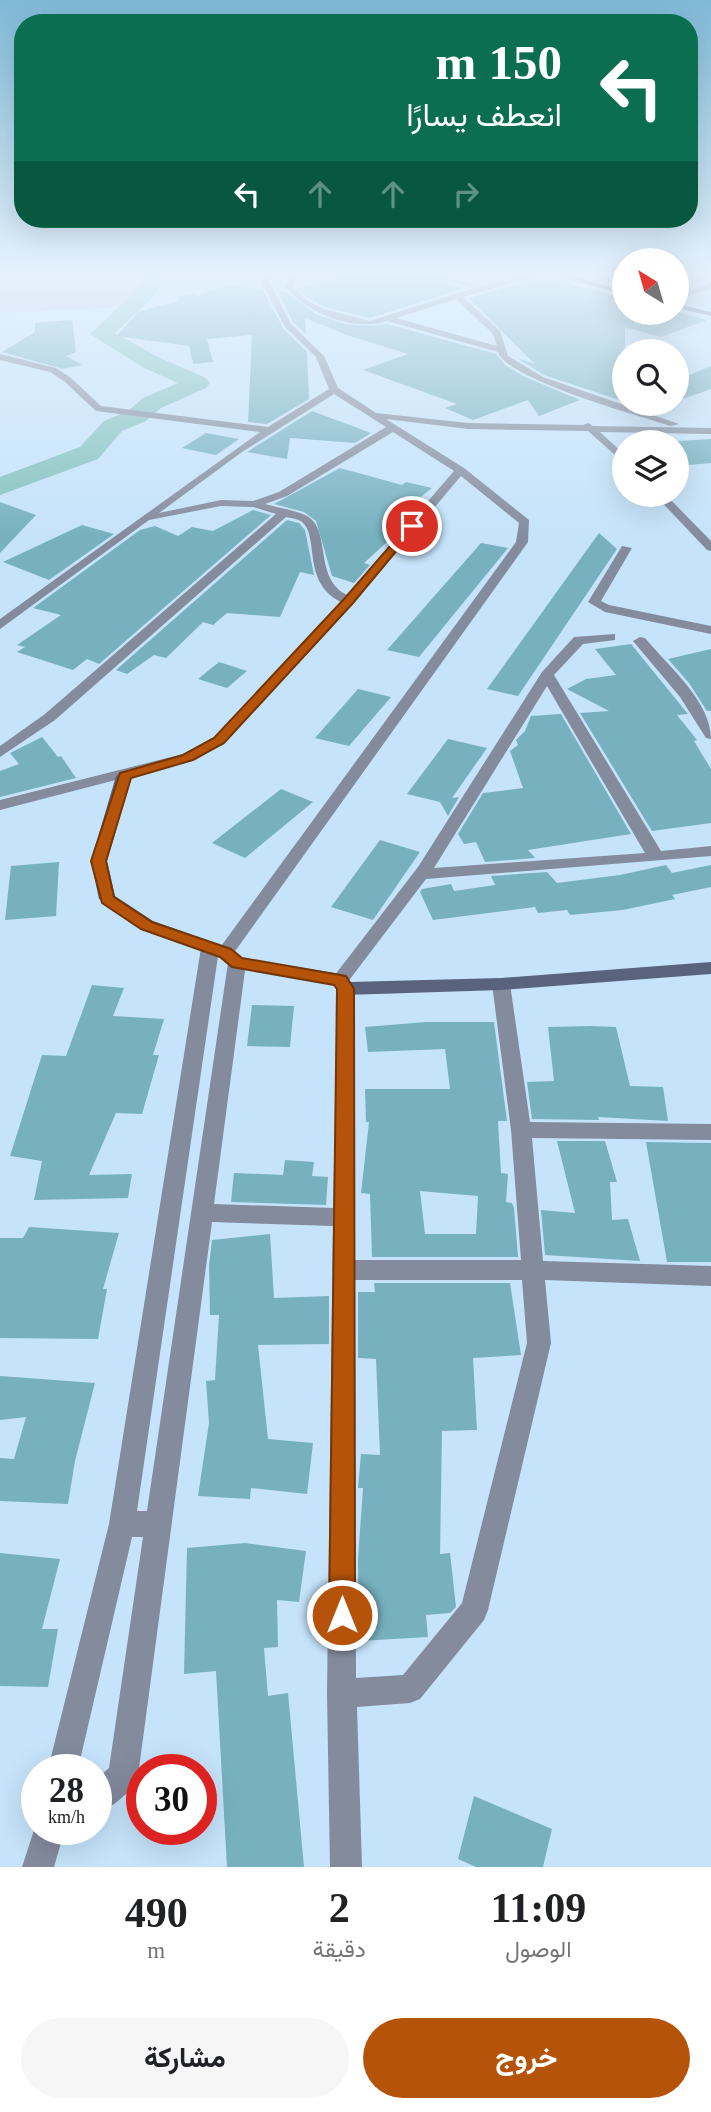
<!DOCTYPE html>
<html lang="ar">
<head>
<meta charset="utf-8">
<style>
	:root { --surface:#fff; --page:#f6f6f6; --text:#202124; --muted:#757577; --accent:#b45309 }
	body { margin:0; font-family:"Times New Roman",Vazirmatn,serif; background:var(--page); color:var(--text); direction:rtl; height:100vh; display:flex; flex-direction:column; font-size:26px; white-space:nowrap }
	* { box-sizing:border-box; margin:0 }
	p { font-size:23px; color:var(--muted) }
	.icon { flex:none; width:38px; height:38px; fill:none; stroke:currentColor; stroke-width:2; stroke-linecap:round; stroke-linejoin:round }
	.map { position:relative; height:1867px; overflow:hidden; direction:ltr }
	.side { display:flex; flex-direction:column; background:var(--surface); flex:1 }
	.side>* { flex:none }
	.banner { position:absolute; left:14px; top:14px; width:684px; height:214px; border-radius:28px; box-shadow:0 7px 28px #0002; direction:rtl; background:#0b6e4f; color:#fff; overflow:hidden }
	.needle { width:46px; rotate:323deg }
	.controls { position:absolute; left:612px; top:248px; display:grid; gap:14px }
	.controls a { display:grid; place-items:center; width:77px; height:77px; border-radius:50%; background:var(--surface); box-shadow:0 7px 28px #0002; font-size:35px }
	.speed { position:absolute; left:21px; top:1754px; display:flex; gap:14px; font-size:35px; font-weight:700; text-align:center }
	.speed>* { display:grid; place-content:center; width:91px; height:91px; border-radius:50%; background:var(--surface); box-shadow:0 7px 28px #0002; line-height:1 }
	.speed small { font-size:18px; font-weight:400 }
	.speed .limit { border:10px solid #d22; background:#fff; color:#111 }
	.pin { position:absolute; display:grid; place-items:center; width:60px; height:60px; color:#fff; margin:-30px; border:4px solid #fff; border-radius:50%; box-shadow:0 2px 7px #0007 }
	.me { position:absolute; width:77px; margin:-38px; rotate:0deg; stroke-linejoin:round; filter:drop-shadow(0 0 5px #0008) }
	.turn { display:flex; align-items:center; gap:24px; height:147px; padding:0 21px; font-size:32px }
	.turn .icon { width:91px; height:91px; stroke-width:2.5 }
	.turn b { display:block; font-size:49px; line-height:60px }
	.lanes { display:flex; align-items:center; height:66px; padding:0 21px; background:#0003; justify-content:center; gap:35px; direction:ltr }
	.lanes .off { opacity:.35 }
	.eta { display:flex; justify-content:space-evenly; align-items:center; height:119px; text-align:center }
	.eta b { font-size:42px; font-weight:700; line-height:49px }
	.primary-button { display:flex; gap:14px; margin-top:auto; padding:14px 21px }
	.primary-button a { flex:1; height:80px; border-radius:42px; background:var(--accent); color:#fff; font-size:28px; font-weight:700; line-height:80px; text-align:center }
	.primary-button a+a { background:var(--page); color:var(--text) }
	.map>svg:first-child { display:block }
	.green { fill:#c5bee0 }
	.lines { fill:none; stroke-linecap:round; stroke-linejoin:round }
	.river { fill:#83c1bd; fill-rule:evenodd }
	.building { fill:#77b1c0; fill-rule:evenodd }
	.street { fill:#848b9d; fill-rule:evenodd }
	.secondary { fill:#59637d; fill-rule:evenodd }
	.route { fill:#b45309; stroke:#753606; stroke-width:2 }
</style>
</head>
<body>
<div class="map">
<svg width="711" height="1867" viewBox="0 0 711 1867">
	<rect width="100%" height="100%" fill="#c5e3fa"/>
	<!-- green -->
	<path class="green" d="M0 274H146L140 306 0 313Z"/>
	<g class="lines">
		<!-- river -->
		<path class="river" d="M146 274H166L155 295 115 333 158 357 206 378 210 383 206 388 161 408 146 421 122 431 98 459 0 495V477L80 447 104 421 128 411 143 398 178 383 142 367 90 334 139 288Z"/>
	</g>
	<!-- building -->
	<path class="building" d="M347 274H455L448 276V284L464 288 370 318 325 307 308 298 298 289Z
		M532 280 559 281 625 298V313L677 312 707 320 661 337 625 327V402L544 375 517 358 535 364 468 298Z
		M230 285 263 290 283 328 307 352 309 399 267 424 248 422 252 335 207 339 213 362 193 364 189 346 117 336 138 312 179 301 178 297 195 293 196 296Z
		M278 292H286L316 314 345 324 374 326 387 324 496 354 505 365 523 376 580 400 539 416 528 400 473 420 445 408 457 404 363 370 408 354 347 335 305 318 306 334 293 322Z
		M72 320 76 352 66 356 82 365 63 369 2 352 35 332V323Z
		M711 366V389L677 401V380Z
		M312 411 371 433 355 443 290 438 287 459 247 452Z
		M206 433 239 439 216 455 182 448Z
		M711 439V463L677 466V441Z
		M340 468 402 485 406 482 432 488 412 504 420 506 390 529 399 531 364 563 370 565 354 583 332 576 316 521 304 512 274 504Z
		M0 502 36 515 0 553Z
		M253 510 271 515 99 664 87 659 73 670 17 652 25 647 17 645 61 615 33 608 140 530 155 526 178 536 192 527 213 531Z
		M287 520 299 523 305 530 314 575 300 572 280 617 227 613 213 625 203 622 166 658 154 655 127 674 116 670Z
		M82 525 114 534 49 580 3 562Z
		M599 533 617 549 518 696 487 689Z
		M481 543 508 548 419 657 387 650Z
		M631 644 688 714 677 715 697 740 694 741 711 769V823L652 831 580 713 609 711 567 689 586 679 616 675 595 649Z
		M711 649V711H707L689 683 668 659Z
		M219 662 247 671 227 688 198 679Z
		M358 689 391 697 349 746 315 738Z
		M561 714 631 834 528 850 535 858 485 862 476 842 464 844 458 834 483 793 523 788 510 751 518 745 516 740 525 731 531 716Z
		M42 737 58 757 61 756 76 778 0 797V771L19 764 10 753Z
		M448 739 487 748 452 798 459 797 448 816 440 802 407 794Z
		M281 789 313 802 245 858 212 843Z
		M380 840 420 852 373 920 331 907Z
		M59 862 56 916 5 920 11 866Z
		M666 865 672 873 711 865V887L672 895 675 899 623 910 570 915 567 910 538 913 535 907 433 920 420 892 422 889 451 884 454 891 495 885 491 876 547 872 557 883 620 875Z
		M92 985 124 988 113 1016 164 1019 153 1055H159L142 1114 116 1113 89 1175 132 1174 128 1198 34 1200 42 1161 10 1156 42 1055 66 1056Z
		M252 1005 294 1006 290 1047 247 1046Z
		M426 1022H494L507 1121H498L501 1173 508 1174 506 1202 512 1203 514 1208 518 1257H372L370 1194 361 1193 369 1122H366L365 1089H450L445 1049 368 1052 365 1027ZM420 1191 478 1196 476 1234H425Z
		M591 1026 616 1027 630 1086 663 1087 668 1121 598 1117 599 1120 532 1119 527 1082 554 1081 548 1027Z
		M557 1141H605L617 1182H610L612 1220 628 1219 640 1261 545 1255 541 1210 575 1213Z
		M646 1142 711 1143V1262H667Z
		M285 1160 314 1162 312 1176 328 1177 326 1205 231 1202 234 1173 283 1175Z
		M29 1227 119 1233 103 1289H107L98 1339 0 1338V1238H23Z
		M270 1234 274 1298 329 1296V1344L258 1345 268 1439 313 1443 307 1494 251 1488 250 1499 198 1496 209 1423 206 1381 215 1380 219 1315H210L209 1265 212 1240Z
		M374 1283H510L521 1355 473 1358 477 1430 442 1431 440 1554 450 1553 456 1607 450 1613 426 1615 428 1637 359 1641 358 1559 363 1488H358L361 1454 380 1455 376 1359 358 1358V1292H375Z
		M0 1376 95 1383 75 1461 68 1504 0 1501V1458L14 1459 26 1417 0 1420Z
		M245 1543 306 1551 299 1602 277 1600 278 1647 264 1648 268 1696 288 1693 304 1867H227L216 1671 184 1674 187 1548Z
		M0 1553 60 1559 42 1629H58L48 1687 0 1686Z
		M474 1796 552 1829 543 1867H476L458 1859Z"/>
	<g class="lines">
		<!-- street -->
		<path class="street" d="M263 274H271L269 281 291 324 324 356 338 388 376 413 468 423 583 425 588 423 593 426 711 428V434L600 432 625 455V464L588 431 468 429 386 419 464 468 529 520 528 542 231 957 225 959 218 956 137 1511H147L228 963 237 957 246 963 214 1204 333 1208 338 986 331 980 418 867 542 672 574 637 615 634V640L583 644 554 675 661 851 711 846V856L426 879 347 983 354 989 355 1260H521L511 1130 492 984 501 978 510 984 530 1122 711 1124V1140L532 1138 543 1261 711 1266V1286L545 1280 551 1343 488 1610 484 1620 420 1699 410 1703 357 1707 362 1867H330L327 1694 333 1226 212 1222 138 1776C131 1793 113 1807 96 1814V1779L109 1768 143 1537H132L78 1769H48L109 1524 201 948 210 942 216 944 219 949 516 542 519 523 461 476 353 604 224 744 193 760 0 810V800L183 754 214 738 341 602C301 582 320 537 302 522 298 519 291 518 286 517L55 720 0 757V746L45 714 276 514 253 507 221 506 149 520 0 629V619L260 432 96 411 65 382 50 372 0 360V354L56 368 71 378 101 406 268 427 329 389 316 357 285 327 261 281ZM334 394 386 427 279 492 253 501 221 500 159 513 242 452ZM393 432 454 471 347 595C313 578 332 530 307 516 296 510 278 508 265 504L287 496ZM547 686 645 853 434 868ZM355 1280H522L527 1343 462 1603 403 1675 356 1678Z
			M294 274H301L292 286 306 300 324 309 370 321 474 288 450 282V278L482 286 529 274H543L463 297 500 331 508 356 543 377 679 424 671 426C640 416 506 379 498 352L387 321C353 332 307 313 284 286ZM456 299 493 334 497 346 396 318Z
			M711 283V288L677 300V295Z
			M655 495H666L711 541V551L707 550Z
			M622 546 632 548 601 601 609 605 711 626V634L605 612 588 602Z
			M640 637 645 638C668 666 711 701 711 739L706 738 680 697 633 641Z
			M37 1821V1829H65L54 1867H22Z"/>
		<!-- secondary -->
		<path class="secondary" d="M549 274H563L625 291V295Z
			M677 304 711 312V316L677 308Z
			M124 771 132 776 107 861 115 896 153 921 231 949 242 958 340 974 346 976 350 982 501 978 711 962V974L501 990 345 995 339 994 334 985 231 967 219 957 141 929 99 899 91 861 116 776Z"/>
	</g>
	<!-- sky -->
	<linearGradient id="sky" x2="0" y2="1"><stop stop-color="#7fb9d7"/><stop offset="0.51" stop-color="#e5f2fd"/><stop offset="1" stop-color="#e5f2fd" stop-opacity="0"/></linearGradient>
	<rect width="711" height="536" fill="url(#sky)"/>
	<!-- route -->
	<path class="route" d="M409 524 417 526 353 603 224 743 193 760 131 778 106 861 114 897 152 922 231 949 242 958 346 976 354 989 355 1615 351 1624 342 1627 333 1624 329 1615 337 989 334 985 232 967 220 957 141 929 102 903 91 861 120 773 183 755 214 738 345 598Z"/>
</svg>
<div class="controls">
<a><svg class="needle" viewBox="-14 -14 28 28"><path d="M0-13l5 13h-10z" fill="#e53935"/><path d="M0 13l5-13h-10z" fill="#757577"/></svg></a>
<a><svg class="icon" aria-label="search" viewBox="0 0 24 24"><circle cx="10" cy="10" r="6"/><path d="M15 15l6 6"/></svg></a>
<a><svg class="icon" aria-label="layers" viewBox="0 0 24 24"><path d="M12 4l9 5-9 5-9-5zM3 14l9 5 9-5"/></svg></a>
</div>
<div class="speed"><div>28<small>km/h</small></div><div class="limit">30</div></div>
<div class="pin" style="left:412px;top:526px;background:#d93025"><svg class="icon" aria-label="arrive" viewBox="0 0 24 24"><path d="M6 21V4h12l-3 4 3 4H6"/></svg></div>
<svg class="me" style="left:342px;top:1615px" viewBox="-20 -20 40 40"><circle r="17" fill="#b45309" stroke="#fff" stroke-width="3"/><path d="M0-11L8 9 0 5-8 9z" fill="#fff"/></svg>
<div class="banner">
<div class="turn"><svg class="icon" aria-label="left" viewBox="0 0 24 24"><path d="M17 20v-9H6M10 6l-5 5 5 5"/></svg><div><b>150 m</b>انعطف يسارًا</div></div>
<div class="lanes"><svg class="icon" aria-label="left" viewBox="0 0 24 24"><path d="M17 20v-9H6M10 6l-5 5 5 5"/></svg><svg class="icon off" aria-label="ahead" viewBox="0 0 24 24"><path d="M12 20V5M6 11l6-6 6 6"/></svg><svg class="icon off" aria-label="ahead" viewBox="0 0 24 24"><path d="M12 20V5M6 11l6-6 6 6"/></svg><svg class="icon off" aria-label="right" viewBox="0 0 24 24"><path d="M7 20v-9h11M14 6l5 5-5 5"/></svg></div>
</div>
</div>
<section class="side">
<div class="eta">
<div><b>11:09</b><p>الوصول</p></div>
<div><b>2</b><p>دقيقة</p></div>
<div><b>490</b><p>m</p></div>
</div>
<div class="primary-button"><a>خروج</a><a>مشاركة</a></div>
</section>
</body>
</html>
